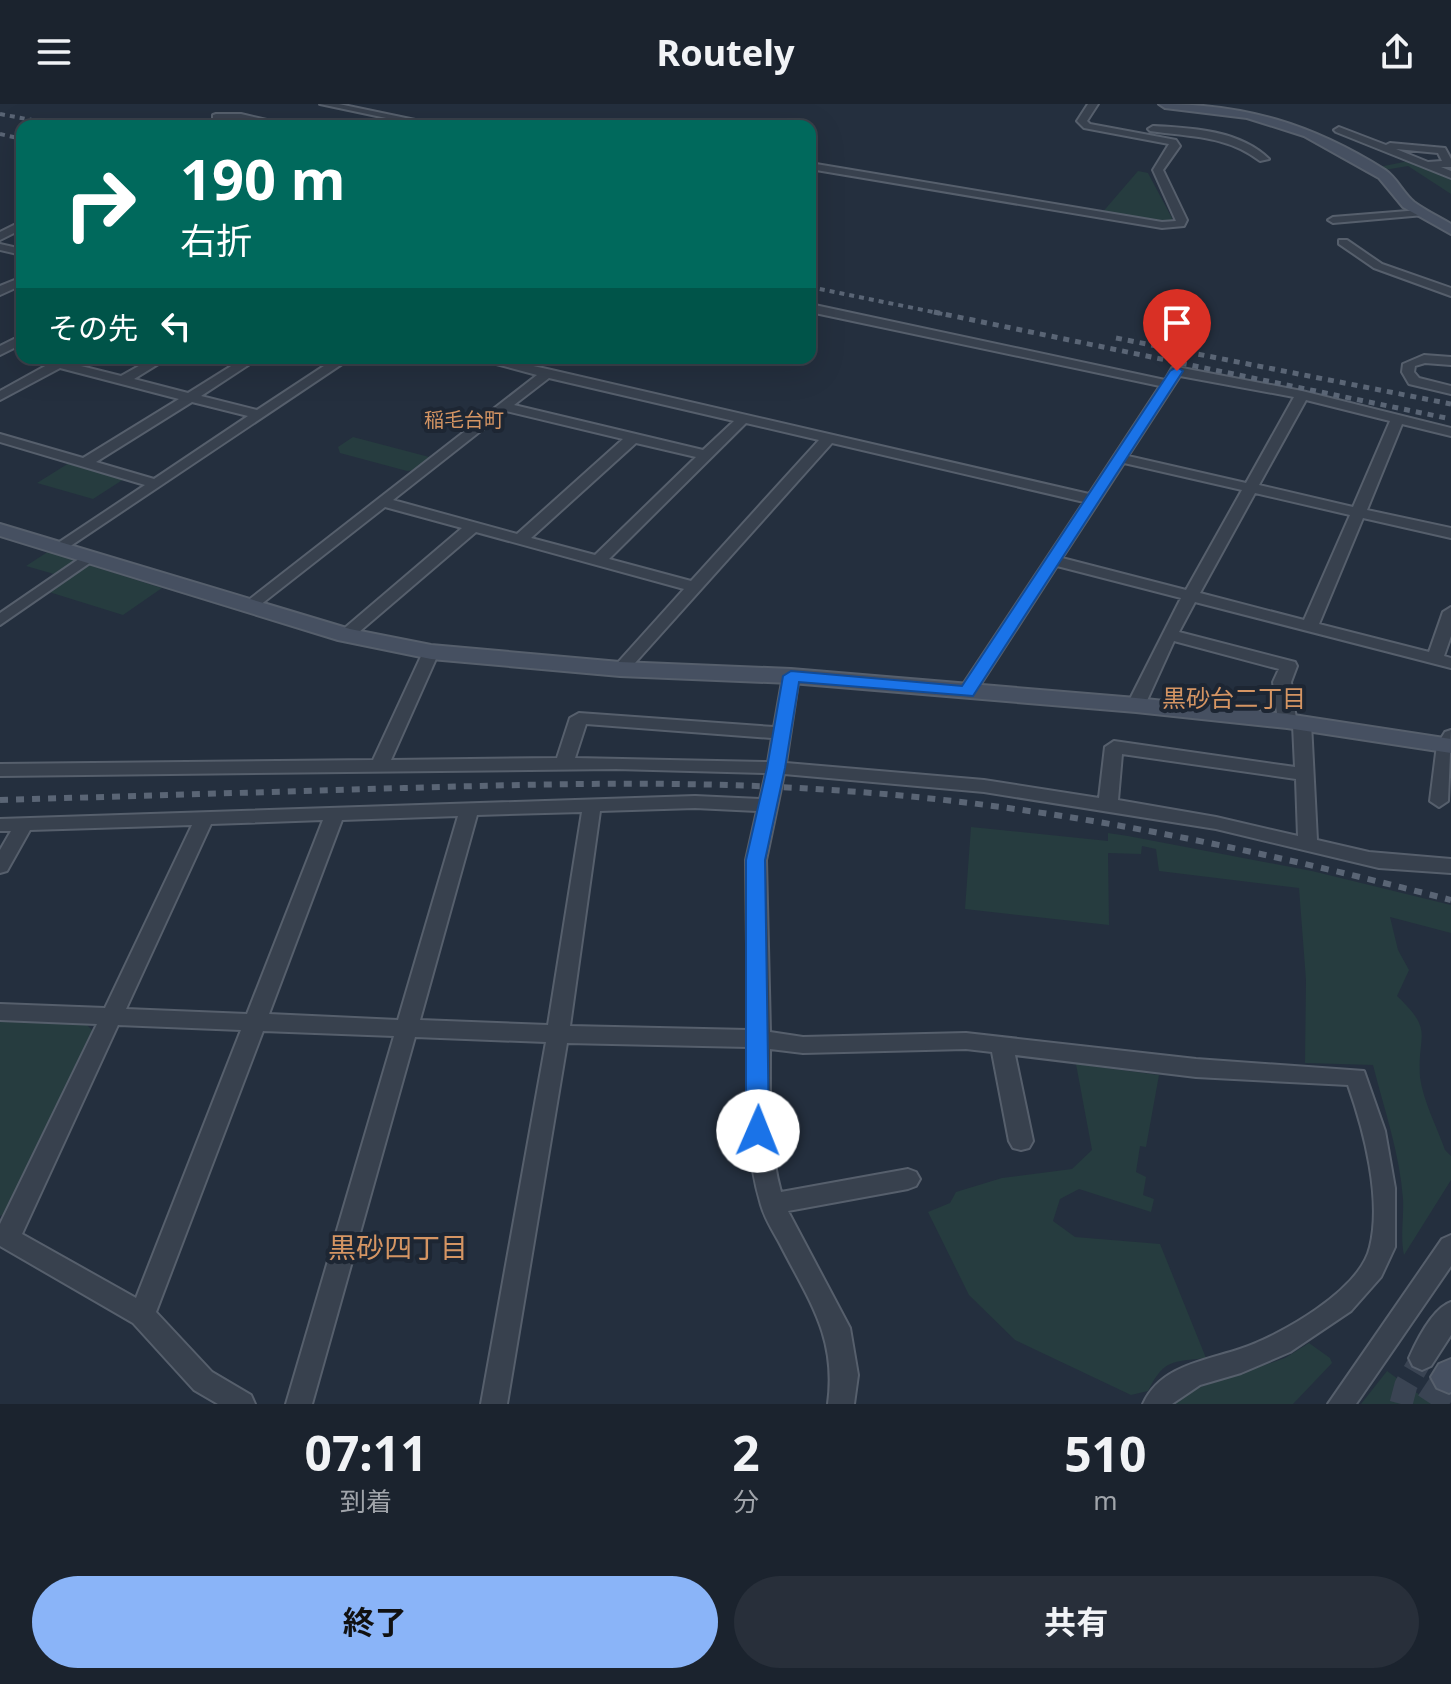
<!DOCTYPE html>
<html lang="ja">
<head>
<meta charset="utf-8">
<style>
	:root { --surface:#1b232e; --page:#282f3a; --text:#f1f3f6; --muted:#a0a4aa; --line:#39404a; --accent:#8ab4f8 }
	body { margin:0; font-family:"Noto Sans","Noto Sans JP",sans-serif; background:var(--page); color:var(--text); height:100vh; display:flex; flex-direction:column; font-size:30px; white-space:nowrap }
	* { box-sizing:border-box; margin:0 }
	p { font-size:26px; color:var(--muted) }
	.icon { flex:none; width:44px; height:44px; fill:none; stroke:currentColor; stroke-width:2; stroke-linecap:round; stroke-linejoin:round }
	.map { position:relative; height:1300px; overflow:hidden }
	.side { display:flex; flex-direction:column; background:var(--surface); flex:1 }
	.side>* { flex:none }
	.hud { position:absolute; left:16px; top:16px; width:800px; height:244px; border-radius:16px; box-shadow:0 8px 32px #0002,0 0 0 2px var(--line); background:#00695c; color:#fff; overflow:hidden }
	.pin { position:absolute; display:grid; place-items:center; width:68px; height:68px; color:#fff; margin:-82px -34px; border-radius:50% 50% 50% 0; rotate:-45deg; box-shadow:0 0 8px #0007 }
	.pin .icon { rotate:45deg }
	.me { position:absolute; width:88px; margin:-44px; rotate:1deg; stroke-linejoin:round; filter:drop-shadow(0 0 6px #0008) }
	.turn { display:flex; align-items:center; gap:28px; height:168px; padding:0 32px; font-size:36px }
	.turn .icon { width:104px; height:104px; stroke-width:2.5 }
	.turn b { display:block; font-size:56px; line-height:68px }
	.then { display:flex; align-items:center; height:76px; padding:0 32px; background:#0003; gap:16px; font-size:30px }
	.eta { display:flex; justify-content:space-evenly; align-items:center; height:136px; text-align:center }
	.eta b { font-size:48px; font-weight:700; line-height:56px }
	.action { display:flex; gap:16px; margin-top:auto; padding:16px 32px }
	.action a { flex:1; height:92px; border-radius:48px; background:var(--accent); color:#111; font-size:32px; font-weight:700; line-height:92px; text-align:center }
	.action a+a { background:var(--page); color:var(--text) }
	header { display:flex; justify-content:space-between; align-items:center; height:104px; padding:0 32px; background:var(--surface); font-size:36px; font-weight:700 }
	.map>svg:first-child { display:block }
	.green { fill:#263c3f }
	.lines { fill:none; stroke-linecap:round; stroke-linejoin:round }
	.street-tunnel { stroke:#3a4453; stroke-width:23; stroke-dasharray:23 12; stroke-linecap:butt }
	.secondary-tunnel { stroke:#3a4453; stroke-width:31; stroke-dasharray:31 16; stroke-linecap:butt }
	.street-casing { stroke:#565f6c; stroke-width:4 }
	.secondary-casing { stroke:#565f6c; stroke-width:4 }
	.street { fill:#38414e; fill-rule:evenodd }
	.secondary { fill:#465061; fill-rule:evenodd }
	.rail-far2 { stroke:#5a6575; stroke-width:4; stroke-dasharray:5 5; stroke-linecap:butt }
	.rail-far1 { stroke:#5a6575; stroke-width:5; stroke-dasharray:6 6; stroke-linecap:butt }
	.rail { stroke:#5a6575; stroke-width:6; stroke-dasharray:8 8; stroke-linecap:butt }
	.route { fill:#1a73e8; stroke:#114b97; stroke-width:2 }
	.labels { text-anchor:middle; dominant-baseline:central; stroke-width:8; stroke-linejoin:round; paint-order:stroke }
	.far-neighbourhood-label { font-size:20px; fill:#d59563; stroke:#1d2633 }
	.neighbourhood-label { font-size:24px; fill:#d59563; stroke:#1d2633 }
	.near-neighbourhood-label { font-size:28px; fill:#d59563; stroke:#1d2633 }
</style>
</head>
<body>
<header><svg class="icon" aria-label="menu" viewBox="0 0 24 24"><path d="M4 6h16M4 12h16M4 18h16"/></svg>Routely<svg class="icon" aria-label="share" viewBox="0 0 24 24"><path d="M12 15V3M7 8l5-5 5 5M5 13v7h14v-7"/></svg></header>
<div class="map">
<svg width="1451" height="1300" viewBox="0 0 1451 1300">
	<rect width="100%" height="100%" fill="#242f3e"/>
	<!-- green -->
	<path class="green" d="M1409 57 1451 72V90L1408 62 1384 66 1379 63Z
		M1138 67 1148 69 1174 118 1165 120 1101 110Z
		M353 333 433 354 417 366 407 367 340 349 338 343Z
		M69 359 124 375 93 395 37 379Z
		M49 447 72 454 73 458 54 470 26 462Z
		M88 462H92L162 484 123 511 49 488Z
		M971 723 1108 737V729L1128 732 1312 767 1451 801V829L1390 813 1398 846 1409 866 1397 892C1435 928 1417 929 1420 973 1423 997 1437 1023 1445 1046L1451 1052V1076L1404 1151C1400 1132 1404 1115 1403 1095 1400 1050 1384 1005 1373 961L1305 959 1306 876 1299 784 1159 767 1156 745 1142 742 1141 750 1108 749 1109 821 965 805Z
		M0 917 85 919 95 929 12 1108 0 1112Z
		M1076 960 1159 971 1146 1043 1140 1042 1136 1068 1146 1073 1143 1091 1154 1095 1151 1108 1079 1085 1060 1095 1053 1117 1075 1133 1160 1140 1206 1254C1172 1258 1164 1255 1148 1287L1131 1291 1015 1236 969 1191 928 1108 950 1099 956 1088 1002 1074 1072 1065 1092 1046Z
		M1309 1239 1330 1254 1332 1259 1293 1300H1166L1175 1292 1285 1254Z
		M1387 1267 1432 1300H1361Z"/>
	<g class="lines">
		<!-- street-tunnel -->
		<path class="street-tunnel" d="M1401 1300 1406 1281 1422 1254"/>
		<!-- secondary-tunnel -->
		<path class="secondary-tunnel" d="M1431 1300 1449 1273"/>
		<!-- street casing -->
		<g class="street-casing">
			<path id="street" d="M320 0H339L444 22H424Z
				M1088 0H1098L1087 17 1090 20 1176 36 1180 42 1163 66 1187 116 1184 122 1162 124 810 65V59L1162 118 1176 117 1153 66 1169 40 1084 24 1077 17Z
				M216 10H241L293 22 213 15V11Z
				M1153 22C1192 24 1239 26 1269 55L1260 57C1226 31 1190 33 1150 27L1148 25Z
				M1339 23 1386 41 1390 39 1445 44 1451 55V63H1441L1451 67V74L1336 28 1334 26ZM1396 45 1438 49 1442 57 1428 58Z
				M1420 106 1425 109 1424 111 1333 119 1328 116 1333 113Z
				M22 117V125L0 136V128Z
				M1339 136H1347L1382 160 1451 184V192L1374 164 1339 140Z
				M0 140 22 145V151L0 146Z
				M22 173V181L0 191V182Z
				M810 200 1165 276 1172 264 1177 263 1302 287 1451 324V332L1402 320 1367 406 1451 424V434L1363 414 1319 520 1429 548 1443 508 1451 503V532L1444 552 1451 554V564L1195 498 1179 528 1295 558 1297 562 1291 578 1296 615 1302 614 1311 619 1317 736 1369 748 1451 755V769L1379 764 1216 725 984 688 784 670 766 756 770 928 803 933 966 929 1196 955 1364 967 1385 1027 1395 1084V1143L1381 1173 1351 1207 1290 1248 1241 1269 1200 1281 1172 1300H1143C1160 1262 1204 1257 1240 1245 1279 1232 1360 1187 1370 1143 1382 1095 1364 1026 1348 981L1196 973 1015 951 1033 1037 1029 1044 1021 1046 1013 1044 1009 1037 992 948 966 945 803 949 770 945C770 994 768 1041 781 1088L908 1065 916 1068 920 1075 916 1082 908 1085 788 1107 850 1224 858 1271 854 1300H828C837 1233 809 1197 780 1140 773 1127 765 1115 761 1101 745 1048 747 998 748 943L567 939 507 1300H481L546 938 415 933 312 1300H286L394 932 263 927 156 1208 212 1268 251 1291 255 1300H218L194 1286 133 1219 0 1142V1120L97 920 0 916V900L105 904 192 721 30 726 7 767 0 769V746L11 727H0V715L695 692 760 695 766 669 616 665 0 672V660L373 656 423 548 431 543 439 548 391 656 557 654 570 614 579 609 774 623 783 572 791 567 799 572 786 659 984 676 1099 694 1105 643 1114 637 1295 663 1293 621 1287 622 1278 617 1273 578 1279 565 1174 537 1145 601 1136 606 1130 605 1127 601 1181 494 1057 462 973 592H961L958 588 1084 398 832 339 626 569 620 570 612 565 684 485 476 428 352 534H340L338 531 340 528 462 424 385 403 255 505H243L241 502 537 271 474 254H497L547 265 1089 390 1160 282 810 208ZM1180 272 1294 293 1246 379 1128 352ZM549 274 734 317 703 346 514 301ZM1306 296 1390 317 1353 403 1259 381ZM506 307 623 335 517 430 393 396ZM746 319 819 336 691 477 609 455ZM636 339 696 353 595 451 531 434ZM1124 359 1242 386 1186 486 1062 454ZM1255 389 1350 411 1304 516 1200 489ZM586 620 772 634 768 658 575 654ZM1122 650 1296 675 1298 732 1216 713 1118 696ZM695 704 757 707 746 756 748 926 570 922 600 707ZM582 708 548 921 420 916 477 711ZM458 712 398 916 269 910 342 716ZM323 716 247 910 126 905 211 720ZM118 921 241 926 136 1194 22 1130Z
				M22 231V240L0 251V242Z
				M1424 251 1451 253V261L1425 259 1415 262 1414 268 1419 274 1451 282V290L1409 280 1402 268 1403 260Z
				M29 254H67L69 259 121 272 153 254H168L134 275 188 289 244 254H259L201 292 257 306 336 254H351L60 449 55 447V441L145 381 0 338V330L83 354 179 295 60 264 0 296V287L47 261ZM192 298 248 312 154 375 96 358Z
				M89 448 97 453 94 456 0 521V509Z
				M1451 626 1448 697 1439 703 1430 697 1437 641 1445 628Z
				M1451 1131V1162L1356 1300H1328L1442 1135Z
				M1451 1198V1231L1431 1262 1422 1266 1413 1262 1409 1254C1417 1236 1433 1204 1451 1198Z"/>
		</g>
		<!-- secondary casing -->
		<g class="secondary-casing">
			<path id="secondary" d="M1159 0C1245 0 1312 20 1385 66 1397 74 1403 89 1414 98 1425 106 1439 113 1451 120V130L1403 103 1379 74 1304 32 1247 14 1165 4Z
				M0 420 350 525 431 541 620 558 791 565 1136 594 1287 610 1451 635V649L1287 624 1136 608 791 579 620 572 431 555 338 536 0 432Z
				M1451 1255V1288L1449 1289 1437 1284 1431 1273 1439 1260Z"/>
		</g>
		<!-- street -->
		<use href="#street" class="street"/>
		<!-- secondary -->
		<use href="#secondary" class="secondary"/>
		<!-- rail-far2 -->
		<path class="rail-far2" d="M0 10 64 22
			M0 30 22 35
			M810 183 943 210"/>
		<!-- rail-far1 -->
		<path class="rail-far1" d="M934 208 1451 315
			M1116 234 1451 300"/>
		<!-- rail -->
		<path class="rail" d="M0 696C135 692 269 688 404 684 546 680 688 676 830 686 1041 699 1247 743 1451 796"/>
	</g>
	<!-- route -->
	<path class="route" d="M1177 263 1183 267 973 592 799 578 785 664 765 756 769 1027 766 1034 758 1037 750 1034 746 1027V756L767 664 783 572 791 567 962 582 1170 267Z"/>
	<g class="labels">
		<!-- far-neighbourhood labels -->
		<g class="far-neighbourhood-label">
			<text x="464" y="315">稲毛台町</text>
		</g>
		<!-- neighbourhood labels -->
		<g class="neighbourhood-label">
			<text x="1234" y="593">黒砂台二丁目</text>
		</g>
		<!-- near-neighbourhood labels -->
		<g class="near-neighbourhood-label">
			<text x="398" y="1143">黒砂四丁目</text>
		</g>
	</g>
</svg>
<div class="pin" style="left:1177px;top:267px;background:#d93025"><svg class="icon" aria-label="arrive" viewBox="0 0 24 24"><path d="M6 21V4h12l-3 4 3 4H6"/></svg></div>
<svg class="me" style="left:758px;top:1027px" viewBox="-20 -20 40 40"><circle r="19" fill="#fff"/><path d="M0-13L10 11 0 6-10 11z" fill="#1a73e8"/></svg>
<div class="hud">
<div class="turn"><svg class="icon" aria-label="right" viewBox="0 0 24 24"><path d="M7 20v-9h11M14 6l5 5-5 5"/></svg><div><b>190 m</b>右折</div></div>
<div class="then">その先<svg class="icon" aria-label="left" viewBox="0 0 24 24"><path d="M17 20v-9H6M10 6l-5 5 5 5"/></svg></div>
</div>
</div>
<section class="side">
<div class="eta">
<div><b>07:11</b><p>到着</p></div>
<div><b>2</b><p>分</p></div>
<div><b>510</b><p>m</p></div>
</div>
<div class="action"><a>終了</a><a>共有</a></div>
</section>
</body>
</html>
